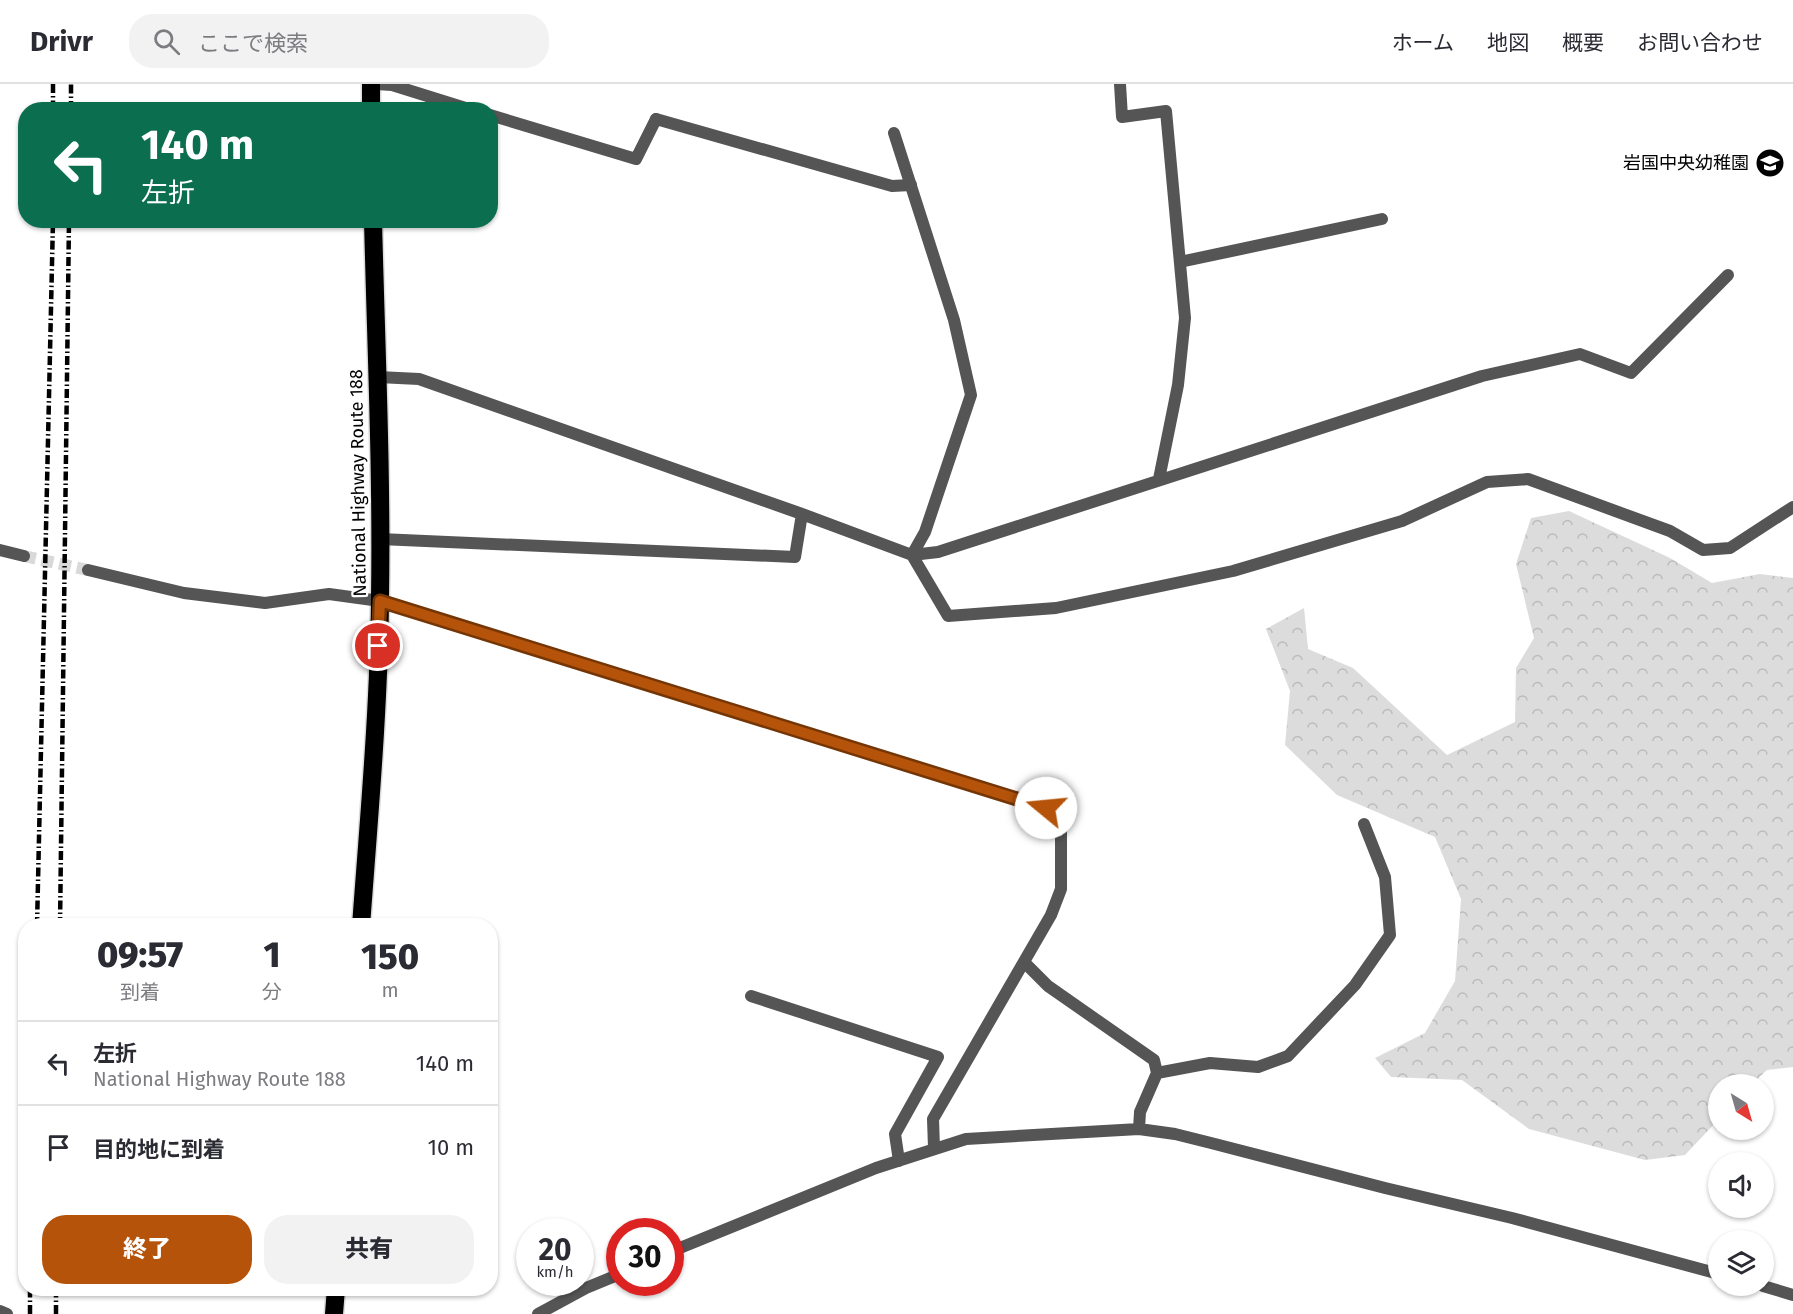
<!DOCTYPE html>
<html lang="ja">
<head>
<meta charset="utf-8">
<style>
	:root { --surface:#fff; --page:#f2f2f3; --text:#2b2b33; --muted:#7c7c81; --line:#e1e1e2; --accent:#b45309 }
	body { margin:0; font-family:"Fira Sans","Noto Sans JP",sans-serif; background:var(--page); color:var(--text); height:100vh; display:flex; flex-direction:column; font-size:22px; white-space:nowrap }
	* { box-sizing:border-box; margin:0 }
	p { font-size:20px; color:var(--muted) }
	.icon { flex:none; width:33px; height:33px; fill:none; stroke:currentColor; stroke-width:2; stroke-linecap:round; stroke-linejoin:round }
	.map { position:relative; flex:1; overflow:hidden }
	.sheet { position:absolute; left:18px; top:834px; width:480px; height:378px; display:flex; flex-direction:column; background:var(--surface); border-radius:24px; box-shadow:0 2px 4px #0004 }
	.sheet>* { flex:none }
	.top-card { position:absolute; left:18px; top:18px; width:480px; height:126px; border-radius:24px; box-shadow:0 2px 4px #0004; background:#0b6e4f; color:#fff; overflow:hidden }
	.needle { width:39px; rotate:143deg }
	.buttons { position:absolute; left:1708px; top:990px; display:grid; gap:12px }
	.buttons a { display:grid; place-items:center; width:66px; height:66px; border-radius:50%; background:var(--surface); box-shadow:0 2px 4px #0004; font-size:30px }
	.speed { position:absolute; left:516px; top:1134px; display:flex; gap:12px; font-size:30px; font-weight:700; text-align:center }
	.speed>* { display:grid; place-content:center; width:78px; height:78px; border-radius:50%; background:var(--surface); box-shadow:0 2px 4px #0004; line-height:1 }
	.speed small { font-size:15px; font-weight:400 }
	.speed .limit { border:9px solid #d22; background:#fff; color:#111 }
	.pin { position:absolute; display:grid; place-items:center; width:51px; height:51px; color:#fff; margin:-26px; border:3px solid #fff; border-radius:50%; box-shadow:0 2px 6px #0007 }
	.me { position:absolute; width:66px; margin:-33px; rotate:287deg; stroke-linejoin:round; filter:drop-shadow(0 0 4px #0008) }
	.turn { display:flex; align-items:center; gap:21px; height:126px; padding:0 24px; font-size:27px }
	.turn .icon { width:78px; height:78px; stroke-width:2.5 }
	.turn b { display:block; font-size:42px; line-height:51px }
	.eta { display:flex; justify-content:space-evenly; align-items:center; height:102px; text-align:center }
	.eta b { font-size:36px; font-weight:800; line-height:42px }
	.action { display:flex; gap:12px; margin-top:auto; padding:12px 24px }
	.action a { flex:1; height:69px; border-radius:24px; background:var(--accent); color:#fff; font-size:24px; font-weight:800; line-height:69px; text-align:center }
	.action a+a { background:var(--page); color:var(--text) }
	ul { padding:0; list-style:none }
	li { display:flex; align-items:center; gap:18px; height:84px; padding:0 24px; border-top:2px solid var(--line) }
	li div { flex:1 }
	li b { display:block; font-size:22px }
	li em { font-style:normal }
	header { display:flex; align-items:center; gap:36px; box-sizing:border-box; height:84px; padding:0 30px; background:var(--surface); border-bottom:2px solid var(--line) }
	header strong { font-size:28px }
	nav { display:flex; gap:33px; margin-inline-start:auto; font-size:21px }
	.search { width:420px; height:54px; background:var(--page); display:flex; align-items:center; gap:15px; box-sizing:border-box; padding:0 21px; border-radius:24px; color:var(--muted); font-size:22px }
	.map>svg:first-child { display:block }
	.forest { fill:url(#forest-crowns) }
	.lines { fill:none; stroke-linecap:round; stroke-linejoin:round }
	.street-tunnel { stroke:#d9d9d9; stroke-width:12; stroke-dasharray:12 6; stroke-linecap:butt }
	.highway-casing { stroke:#dbdbdb; stroke-width:21 }
	.lane { stroke:#555; stroke-width:12 }
	.street { stroke:#555; stroke-width:12 }
	.highway { stroke:#000; stroke-width:18 }
	.rail { stroke:#000; stroke-width:4.5; stroke-dasharray:9 3 1.5 3; stroke-linecap:butt }
	.route-casing { stroke:#753606; stroke-width:15 }
	.route { stroke:#b45309; stroke-width:10 }
	.labels { text-anchor:middle; dominant-baseline:central; stroke-width:4.5; stroke-linejoin:round; paint-order:stroke }
	.poi-label { font-size:18px; fill:#000; stroke:#fff; text-anchor:end }
	.street-label { font-size:18px; fill:#000; stroke:#fff }
</style>
</head>
<body>
<header>
<strong>Drivr</strong>
<div class="search"><svg class="icon" aria-label="search" viewBox="0 0 24 24"><circle cx="10" cy="10" r="6"/><path d="M15 15l6 6"/></svg>ここで検索</div>
<nav><a>ホーム</a><a>地図</a><a>概要</a><a>お問い合わせ</a></nav>
</header>
<div class="map">
<svg width="1793" height="1230" viewBox="0 0 1793 1230">
	<defs>
		<pattern id="forest-crowns" width="20" height="18" patternUnits="userSpaceOnUse" patternTransform="scale(1.5)"><rect width="20" height="18" fill="#dcdcdc"/><path d="M2 6a3 3 0 1 1 6 0M12 15a3 3 0 1 1 6 0" fill="none" stroke="#bbb"/></pattern>
	</defs>
	<rect width="100%" height="100%" fill="#fff"/>
	<!-- forest -->
	<path class="forest" d="M1569 427 1670 474 1712 499 1760 490 1793 494V983L1767 986 1752 1000H1719V1035L1685 1071 1645 1076 1529 1045 1462 996 1391 993 1375 974 1425 949 1455 897 1461 815 1435 753 1337 711 1285 661 1290 607 1266 545 1304 524 1308 565 1353 584 1447 671 1515 638 1516 584 1534 554 1516 480 1531 434Z"/>
	<g class="lines">
		<!-- street-tunnel -->
		<path class="street-tunnel" d="M24 472 88 486"/>
		<!-- highway casing -->
		<g class="highway-casing">
			<path id="highway" d="M371 0V26
				M361 842C369 733 379 623 380 514 382 388 376 262 373 136
				M334 1230 336 1204"/>
		</g>
		<!-- lane -->
		<path class="lane" d="M656 35 892 102 911 101"/>
		<!-- street -->
		<path class="street" d="M376 0 392 1 472 26
			M1120 0 1122 33 1166 27 1185 234 1178 301 1159 395
			M490 31 636 75 656 35
			M894 49 954 236 971 311 925 448 912 471 948 532 1056 524 1233 487 1402 437 1487 398 1528 395 1670 447 1703 466 1730 464 1793 423
			M1180 178 1382 135
			M378 293 419 295 802 430 912 471 938 468 1482 292 1580 270 1631 289 1728 191
			M380 455 795 473 802 430
			M0 466 24 472
			M88 486 184 509 265 519 329 510 380 517 1046 724 1061 742V805L1051 831 933 1035 934 1064
			M1025 879 1048 902 1154 976 1157 989 1140 1028 1139 1045
			M751 912 938 973 895 1050 899 1077
			M1157 989 1210 979 1258 983 1288 972 1355 901 1390 851 1385 793 1364 740
			M670 1168 876 1084 966 1055 1139 1045 1175 1050 1211 1059 1385 1104 1512 1134 1719 1190
			M1763 1202 1793 1211
			M0 1227 7 1230
			M538 1230 586 1204 620 1190"/>
		<!-- highway -->
		<use href="#highway" class="highway"/>
		<!-- rail -->
		<path class="rail" d="M53 0V26
			M71 26V0
			M37 842 53 136
			M60 842 69 136
			M30 1230V1204
			M56 1230V1204"/>
	</g>
	<g class="lines">
		<!-- route casing -->
		<g class="route-casing">
			<path id="route" d="M378 562 380 517 1046 724"/>
		</g>
		<!-- route -->
		<use href="#route" class="route"/>
	</g>
	<!-- icons -->
	<defs>
		<g id="school-disc" transform="scale(1.5)"><circle r="9.5" fill="#000" stroke="#fff"/><path d="M0-5L7-2L0 1L-7-2ZM-4 1L0 2.5L4 1V4Q0 6-4 4Z" fill="#fff"/></g>
	</defs>
	<g fill-rule="evenodd">
		<use href="#school-disc" x="1770" y="79"/>
	</g>
	<g class="labels">
		<!-- poi labels -->
		<g class="poi-label">
			<text x="1749" y="79">岩国中央幼稚園</text>
		</g>
		<!-- street labels -->
		<g class="street-label">
			<text transform="translate(358 399) rotate(-91)">National Highway Route 188</text>
		</g>
	</g>
</svg>
<div class="buttons">
<a><svg class="needle" viewBox="-14 -14 28 28"><path d="M0-13l5 13h-10z" fill="#e53935"/><path d="M0 13l5-13h-10z" fill="#7c7c81"/></svg></a>
<a><svg class="icon" aria-label="sound" viewBox="0 0 24 24"><path d="M4 9h4l5-4v14l-5-4H4zM17 9q2 3 0 6"/></svg></a>
<a><svg class="icon" aria-label="layers" viewBox="0 0 24 24"><path d="M12 4l9 5-9 5-9-5zM3 14l9 5 9-5"/></svg></a>
</div>
<div class="speed"><div>20<small>km/h</small></div><div class="limit">30</div></div>
<div class="pin" style="left:378px;top:562px;background:#d93025"><svg class="icon" aria-label="arrive" viewBox="0 0 24 24"><path d="M6 21V4h12l-3 4 3 4H6"/></svg></div>
<svg class="me" style="left:1046px;top:724px" viewBox="-20 -20 40 40"><circle r="19" fill="#fff"/><path d="M0-13L10 11 0 6-10 11z" fill="#b45309"/></svg>
<div class="top-card">
<div class="turn"><svg class="icon" aria-label="left" viewBox="0 0 24 24"><path d="M17 20v-9H6M10 6l-5 5 5 5"/></svg><div><b>140 m</b>左折</div></div>
</div>
<section class="sheet">
<div class="eta">
<div><b>09:57</b><p>到着</p></div>
<div><b>1</b><p>分</p></div>
<div><b>150</b><p>m</p></div>
</div>
<ul>
<li><svg class="icon" aria-label="left" viewBox="0 0 24 24"><path d="M17 20v-9H6M10 6l-5 5 5 5"/></svg><div><b>左折</b><p>National Highway Route 188</p></div><em>140 m</em></li>
<li><svg class="icon" aria-label="arrive" viewBox="0 0 24 24"><path d="M6 21V4h12l-3 4 3 4H6"/></svg><div><b>目的地に到着</b></div><em>10 m</em></li>
</ul>
<div class="action"><a>終了</a><a>共有</a></div>
</section>
</div>
</body>
</html>
